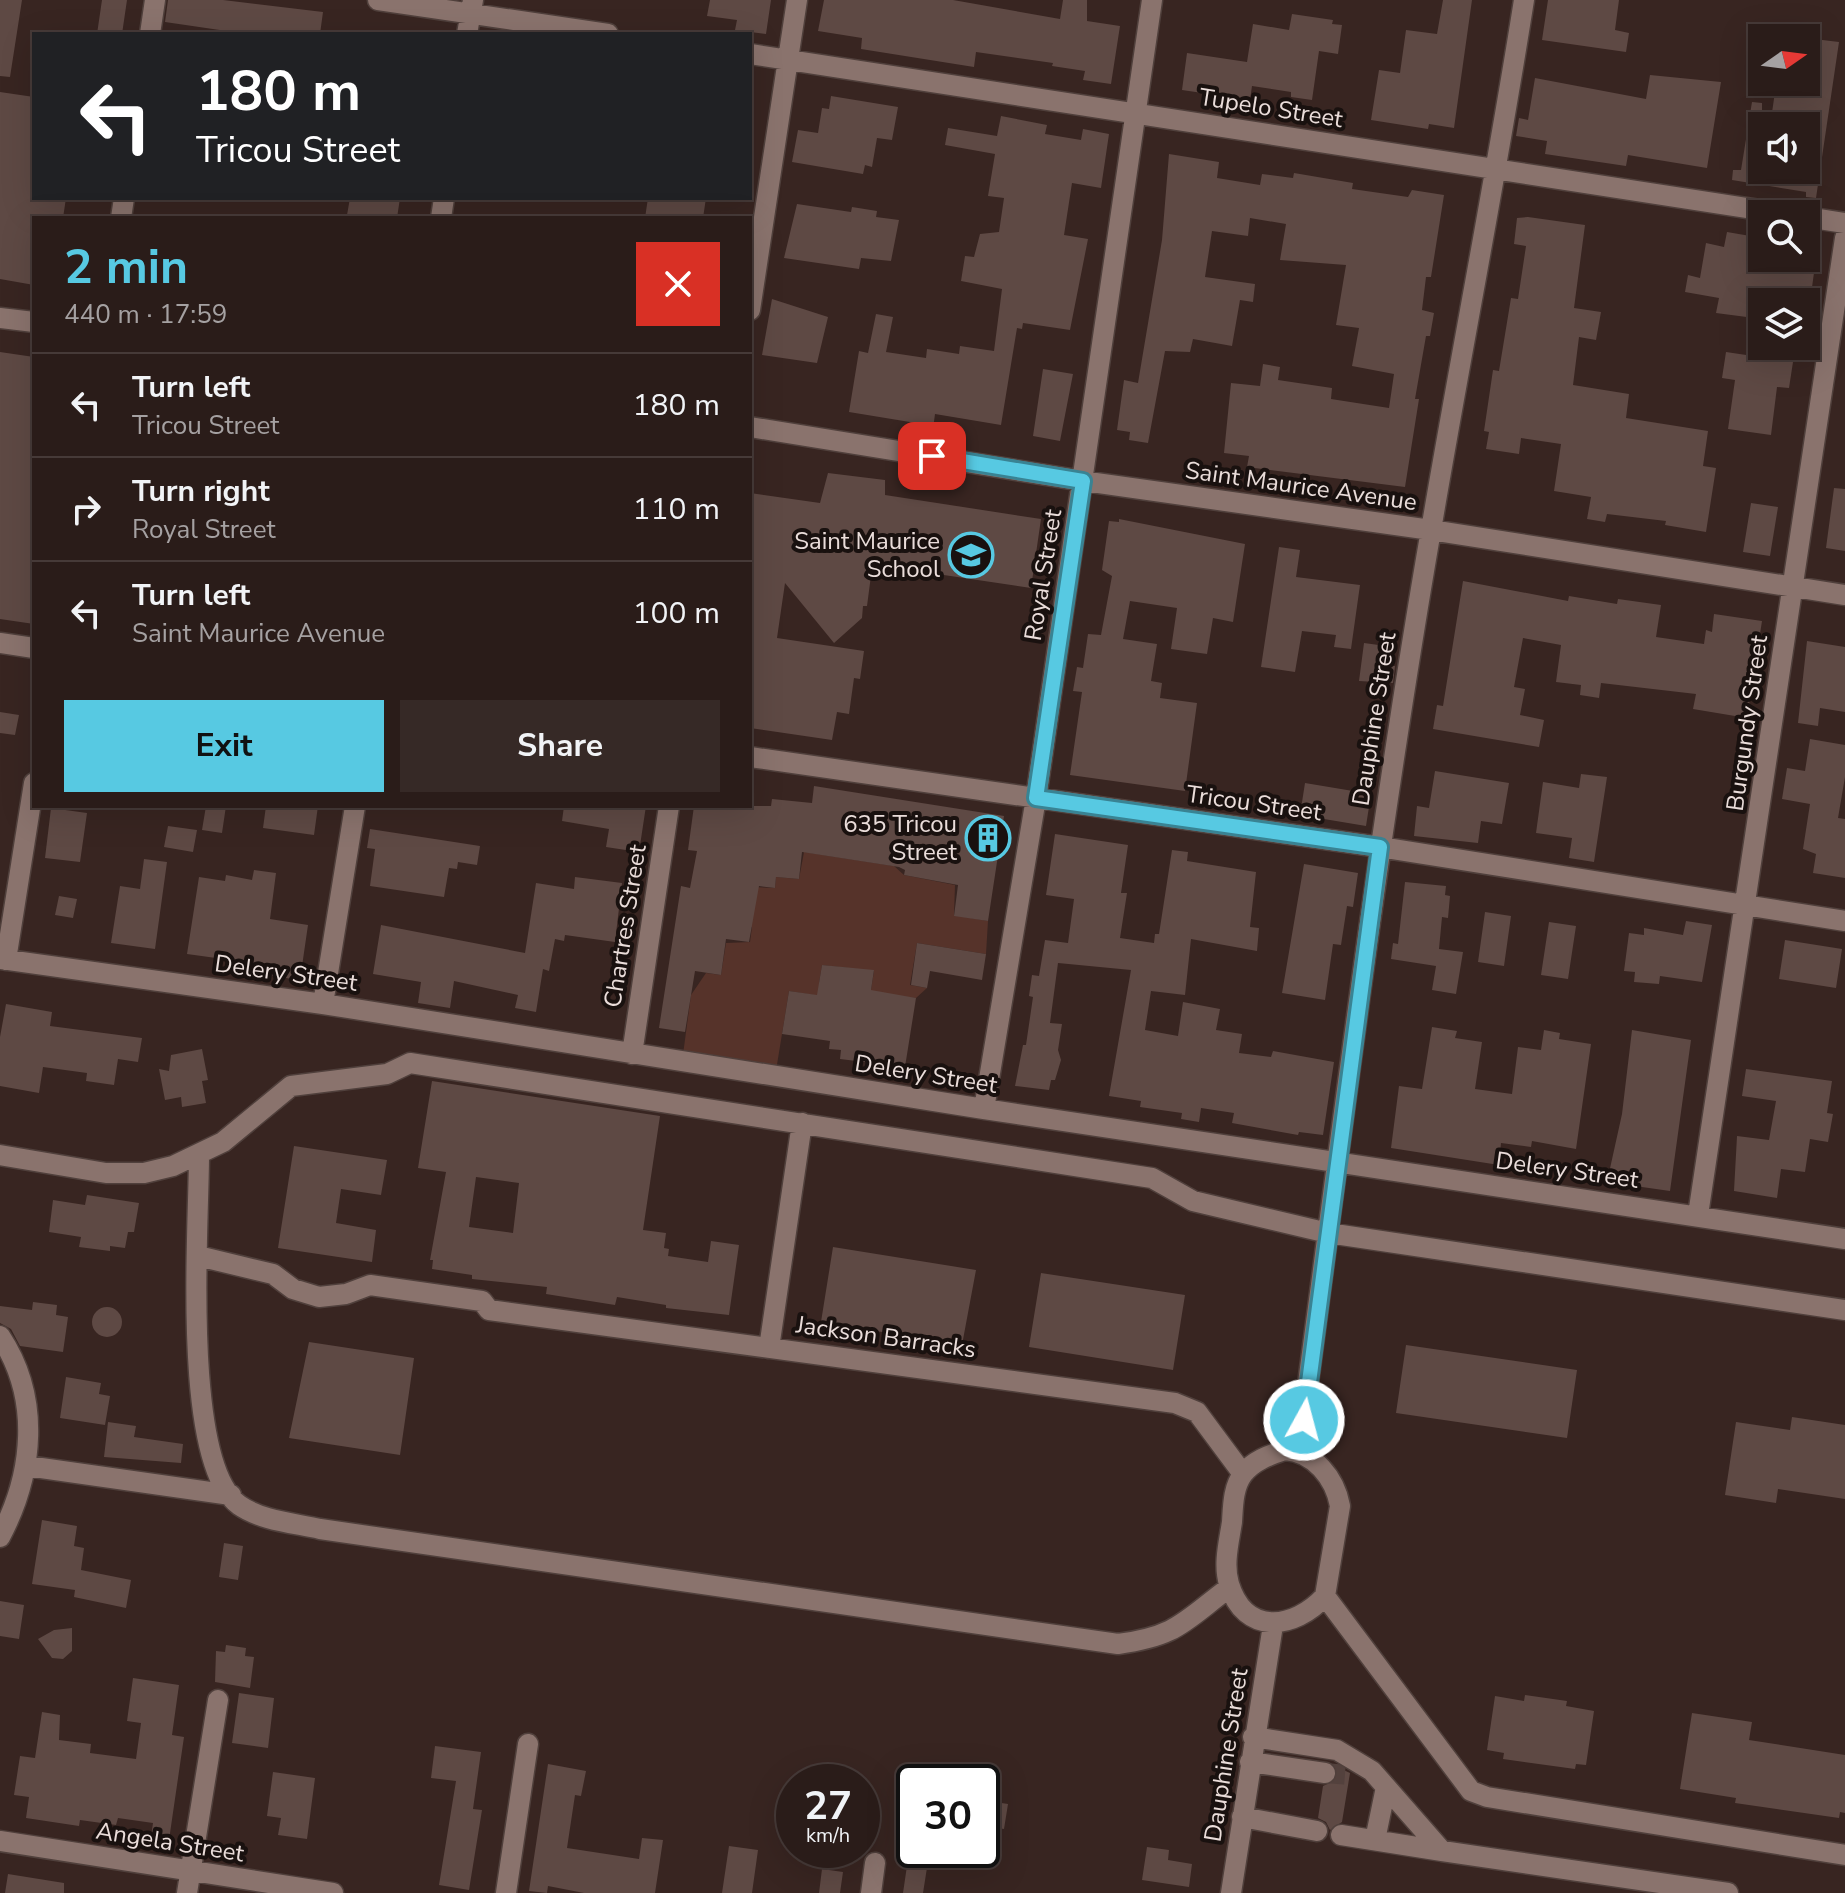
<!DOCTYPE html>
<html lang="en">
<head>
<meta charset="utf-8">
<style>
	:root { --surface:#2a1c19; --page:#362926; --text:#f1f3f6; --muted:#a5a1a2; --line:#463a38; --accent:#57c9e2 }
	body { margin:0; font-family:"Nunito Sans",sans-serif; background:var(--page); color:var(--text); height:100vh; display:flex; flex-direction:column; font-size:30px; white-space:nowrap }
	* { box-sizing:border-box; margin:0 }
	p { font-size:26px; color:var(--muted) }
	.icon { flex:none; width:44px; height:44px; fill:none; stroke:currentColor; stroke-width:2; stroke-linecap:round; stroke-linejoin:round }
	.map { position:relative; flex:1; overflow:hidden }
	.details { position:absolute; left:32px; top:216px; width:720px; height:592px; display:flex; flex-direction:column; background:var(--surface); border-radius:0px; box-shadow:0 8px 32px #0002,0 0 0 2px var(--line) }
	.details>* { flex:none }
	.top-card { position:absolute; left:32px; top:32px; width:720px; height:168px; border-radius:0px; box-shadow:0 8px 32px #0002,0 0 0 2px var(--line); background:#202124; color:#fff; overflow:hidden }
	.needle { width:52px; rotate:76deg }
	.fabs { position:absolute; left:1748px; top:24px; display:grid; gap:16px }
	.fabs a { display:grid; place-items:center; width:72px; height:72px; border-radius:0px; background:var(--surface); box-shadow:0 8px 32px #0002,0 0 0 2px var(--line); font-size:40px }
	.speed { position:absolute; left:776px; top:1764px; display:flex; gap:16px; font-size:40px; font-weight:700; text-align:center }
	.speed>* { display:grid; place-content:center; width:104px; height:104px; border-radius:50%; background:var(--surface); box-shadow:0 8px 32px #0002,0 0 0 2px var(--line); line-height:1 }
	.speed small { font-size:20px; font-weight:400 }
	.speed .limit { border:4px solid #111; border-radius:12px; background:#fff; color:#111 }
	.pin { position:absolute; display:grid; place-items:center; width:68px; height:68px; color:#fff; margin:-34px; border-radius:16px; box-shadow:0 4px 12px #0006 }
	.me { position:absolute; width:88px; margin:-44px; rotate:7deg; stroke-linejoin:round; filter:drop-shadow(0 0 6px #0008) }
	.turn { display:flex; align-items:center; gap:28px; height:168px; padding:0 32px; font-size:36px }
	.turn .icon { width:104px; height:104px; stroke-width:2.5 }
	.turn b { display:block; font-size:56px; line-height:68px }
	.round { display:grid; place-items:center; flex:none; width:84px; height:84px; border-radius:0px; background:var(--page) }
	.summary { display:flex; align-items:center; justify-content:space-between; height:136px; padding:0 32px }
	h1 { font-size:48px; font-weight:700; line-height:60px; color:var(--accent) }
	.button { display:flex; gap:16px; margin-top:auto; padding:16px 32px }
	.button a { flex:1; height:92px; border-radius:0px; background:var(--accent); color:#111; font-size:32px; font-weight:700; line-height:92px; text-align:center }
	.button a+a { background:var(--page); color:var(--text) }
	ul { padding:0; list-style:none }
	li { display:flex; align-items:center; gap:24px; height:104px; padding:0 32px; border-top:2px solid var(--line) }
	li div { flex:1 }
	li b { display:block; font-size:30px }
	li em { font-style:normal }
	.map>svg:first-child { display:block }
	.green { fill:#56332a }
	.building { fill:#5e4944; fill-rule:evenodd }
	.lines { fill:none; stroke-linecap:round; stroke-linejoin:round }
	.minor-tunnel { stroke:#53413d; stroke-width:20; stroke-dasharray:20 10; stroke-linecap:butt }
	.minor-casing { stroke:#50403c; stroke-width:23 }
	.minor { stroke:#8a736d; stroke-width:20 }
	.route-casing { stroke:#398393; stroke-width:20 }
	.route { stroke:#57c9e2; stroke-width:14 }
	.labels { text-anchor:middle; dominant-baseline:central; stroke-width:8; stroke-linejoin:round; paint-order:stroke }
	.street-label { font-size:24px; fill:#eaddda; stroke:#19110f }
	.poi-label { font-size:24px; fill:#eaddda; stroke:#19110f; text-anchor:end }
</style>
</head>
<body>
<div class="map">
<svg width="1845" height="1893" viewBox="0 0 1845 1893">
	<rect width="100%" height="100%" fill="#382521"/>
	<!-- green -->
	<path class="green" d="M804 852 894 866 904 875 955 885 954 915 988 921 986 954 917 943 910 985 927 988 916 998 870 996 874 971 822 965 819 983 835 986 826 997 789 991 775 1077 682 1062 691 995 706 973 721 975 726 943 750 942 752 927 744 926 750 887 775 888 776 877 799 879Z"/>
	<!-- building -->
	<path class="building" d="M0 0H22L10 77 0 76Z
		M102 0H127L122 34H97Z
		M168 0H223L323 12 320 34H247L165 22Z
		M710 0H771L766 34 735 30 737 20 707 16Z
		M824 0H953L1060 19 1063 0H1087V21L1120 26 1111 84 1083 80 1085 71 1052 66 1053 63 976 52 974 67 861 49 862 38 818 31Z
		M1443 0H1472L1454 128 1429 124 1428 129 1371 120 1379 70 1400 73 1406 30 1437 34Z
		M1548 0H1619L1615 30 1629 33 1626 52 1542 40Z
		M1292 14 1333 20 1332 24 1342 25 1338 54 1319 51 1312 100 1291 97V92L1252 86 1250 100 1182 90 1187 53 1247 62 1253 24 1289 30Z
		M1806 38 1839 42 1816 198 1806 197V192L1732 180 1733 170H1741L1752 102 1762 103V170H1806V126H1770L1775 92 1806 96Z
		M1650 75 1721 82 1707 168 1628 155 1626 166 1545 154 1547 141 1516 136 1519 118 1528 120 1535 78 1646 99Z
		M0 92 34 97V198H66L63 218H34V285L0 279Z
		M831 96 898 107 892 140 877 138 872 167 865 165 863 174 792 162 798 130 818 133 822 108 829 109Z
		M1001 116 1047 125 1045 134 1081 140 1083 129 1109 134 1101 188 1072 183 1064 235 1088 239 1070 330 1023 323 1022 329 1017 328 1001 425 935 414 933 429 915 427 916 423 849 412 859 351 868 353 876 314 893 317 886 352 926 358 927 349 959 354 960 346 994 351 1002 289 961 281 965 256 974 257 980 234 999 232 1004 198 988 196 995 154 945 145 948 128 997 136Z
		M1169 154 1219 162 1217 178 1260 185 1262 174 1293 178 1294 173 1353 183 1352 189 1408 197 1412 190 1444 195 1431 277H1426L1422 310 1434 313 1430 336H1426L1415 399H1419L1405 487 1247 467 1249 456 1224 453 1231 383 1260 386 1263 364 1280 367 1278 380 1332 388 1331 399 1389 408 1394 374 1352 366 1359 328 1336 325 1346 265 1280 260 1286 224 1250 218 1248 236 1212 231 1205 277 1255 284 1253 302 1240 300 1232 346 1193 339 1190 352 1165 351 1148 443 1129 440 1130 432 1117 430 1124 380 1138 383 1162 240Z
		M350 198H400L397 218 347 215Z
		M648 198H706L703 218H645Z
		M797 204 851 212 852 207 877 211 876 217 899 220 891 261 861 258 859 269 784 258Z
		M1528 217 1585 225 1574 308 1601 312 1596 340 1579 337 1573 385 1629 394 1626 418 1708 431 1703 466 1716 468 1706 532 1665 525 1666 521 1607 514 1605 522 1587 519 1591 497 1554 491 1561 444 1521 438 1519 454 1486 449 1489 432 1484 431 1493 370 1499 371 1511 298 1518 299 1526 246 1514 244 1517 218Z
		M1727 232 1762 238V258H1816L1810 302H1762V319L1716 313 1719 298 1685 292 1688 275 1700 278 1706 243 1724 247Z
		M772 299 828 317 817 363 762 355Z
		M0 352 34 357V624L0 619Z
		M1726 352 1793 362 1789 388 1777 387 1771 435 1728 429 1735 380 1722 378Z
		M1043 369 1073 374 1060 441 1033 436Z
		M828 473 885 480V495L1041 519 1031 588 883 566 872 568 867 606H863L862 618 834 643 785 583 777 638 864 651 860 679 854 678 849 714 837 712 832 740 750 728V493L820 503Z
		M1834 488 1845 489V551L1826 548Z
		M1751 503 1778 507 1770 556 1743 552Z
		M1119 519 1245 544 1233 622 1213 618 1207 654 1171 649 1177 608 1130 601 1123 639 1157 644 1151 681 1162 683 1160 698 1197 703 1185 791 1070 775 1082 692 1073 691 1077 667 1083 668 1088 634 1101 635 1112 576 1102 570 1109 521 1119 522Z
		M1279 547 1300 550 1296 577 1360 585 1351 649 1334 647 1336 635 1302 631 1295 672 1261 667Z
		M1463 581 1568 601 1569 596 1617 604 1618 599 1661 605 1656 637 1704 644 1706 630 1712 632 1714 614 1762 621 1747 718 1693 709 1696 694 1601 683 1599 698 1580 695 1581 685 1556 682 1561 645 1523 638 1514 687 1525 689 1520 715 1544 720 1539 747 1433 729 1437 705 1443 706Z
		M1807 641 1845 647V712L1820 708 1818 726 1798 723Z
		M1364 643 1386 646 1383 665 1395 666 1393 683 1359 681Z
		M0 712 19 715 15 735 0 733Z
		M1810 739 1845 745V777L1838 818 1845 819V878L1813 873 1816 854 1803 849 1810 804 1782 799 1787 768 1805 771Z
		M1435 771 1509 783 1502 824 1481 821 1478 843 1414 836 1417 806 1429 808Z
		M1581 774 1607 777 1594 862 1569 858 1572 838 1536 833 1543 782 1579 788Z
		M1305 783 1371 794 1366 826 1300 815Z
		M814 786 1004 816 988 921 954 916 958 885 904 875 905 870 899 867 802 852 799 879 776 877 775 888 759 886 749 942 726 939 721 975 695 971 685 1032 659 1028 681 886 690 888 697 851 688 850 694 806H771L772 799 812 803Z
		M206 806H226L222 833 202 830Z
		M266 806H318L314 835 263 828Z
		M564 806H646L639 852 606 847 609 829 562 821Z
		M51 808 87 813 80 862 45 858Z
		M168 826 197 830 193 852 164 847Z
		M370 829 480 846 477 865 458 862 457 869 449 868 444 897 370 886 375 849 367 848Z
		M1055 834 1128 845 1121 893H1127L1120 938 1154 943 1155 934H1159L1172 850 1188 852 1187 861 1256 872 1250 927 1259 928 1257 951 1191 939 1185 995 1151 991 1145 1030 1178 1036 1183 1002 1220 1009 1216 1030 1242 1034 1239 1053 1271 1057 1273 1051 1334 1062 1323 1135 1299 1132 1298 1135 1232 1123 1234 1113 1201 1108 1199 1122 1181 1119 1182 1113 1140 1107 1141 1101 1109 1096 1131 970 1058 963 1050 1023 1062 1024 1058 1050 1061 1060 1055 1080H1051L1049 1090 1015 1086 1023 1045H1026L1033 997 1029 996 1032 975 1039 976 1045 940 1068 943 1074 899 1046 895Z
		M144 859 167 862 155 949 111 943 120 886 140 889Z
		M1304 864 1358 873 1353 907 1347 906 1341 945 1333 944 1325 1000 1282 993Z
		M254 870 276 873 270 919 308 925 300 980 272 976 274 966 187 954 199 877 225 881 226 875 252 880Z
		M575 877 622 883 615 942 565 935 564 941 555 939 549 971 543 969 536 1012 515 1008 518 995 454 981 450 1008 418 1003 421 982 373 974 381 925 525 953 536 883 574 889Z
		M1405 882 1446 886 1445 895 1450 896 1448 918 1442 917 1439 949 1463 952 1456 994 1432 990 1436 966 1391 959 1393 943 1398 944Z
		M59 896 77 899 73 918 55 915Z
		M1485 912 1511 916 1504 966 1478 962Z
		M1686 921 1712 925 1702 982 1660 976 1659 984 1634 982 1635 972 1624 971 1629 933 1644 935V928L1683 935Z
		M1549 922 1576 926 1568 979 1541 975Z
		M1785 940 1842 949 1836 988 1779 979Z
		M917 943 986 954 982 980 930 971 927 988 911 985Z
		M822 965 874 970 871 990 916 998 905 1067 840 1059 841 1050 829 1049 830 1041 782 1034 789 991 817 995Z
		M6 1004 52 1012 50 1026 142 1038 138 1062 118 1059 114 1085 86 1081 87 1073 43 1067 39 1093 0 1086V1037Z
		M1432 1027 1457 1031 1455 1038 1482 1042 1475 1089 1512 1094 1518 1047 1541 1050 1544 1030 1560 1033 1559 1039 1591 1044 1576 1149 1532 1141 1531 1147 1501 1143 1499 1165 1391 1148 1399 1086 1422 1089Z
		M1632 1030 1691 1040 1670 1191 1607 1182 1622 1114Z
		M202 1049 208 1080 202 1081 206 1103 182 1107 181 1097 165 1100 159 1069 169 1071 171 1055Z
		M1746 1069 1832 1081 1827 1113 1833 1114 1828 1142 1810 1139 1805 1172 1781 1169 1777 1198 1734 1191 1737 1136 1769 1140 1776 1101 1742 1096Z
		M432 1081 660 1116 643 1230 666 1233 664 1248 669 1249 668 1256 708 1262 711 1241 739 1245 729 1315 666 1308V1305L617 1297 615 1305 546 1294 547 1287 472 1279V1275L432 1269 433 1260H430L446 1172 418 1168ZM476 1177 519 1183 513 1233 469 1227Z
		M294 1146 387 1160 381 1195 341 1189 336 1223 376 1230 372 1262 278 1248Z
		M87 1195 139 1203 134 1232H128L125 1248 110 1246V1251L79 1247 81 1237 49 1232 53 1200 85 1205Z
		M833 1247 976 1270 962 1345 821 1322Z
		M1041 1273 1185 1295 1173 1370 1029 1347Z
		M33 1302 57 1305 56 1315 68 1317 63 1352 20 1346 11 1329 0 1323V1306L32 1310Z
		M92 1322a15 15 0 1 1 30 0a15 15 0 1 1-30 0Z
		M309 1342 414 1358 400 1455 289 1438Z
		M1406 1345 1577 1370 1567 1438 1396 1413Z
		M66 1377 101 1383 99 1394 110 1396 105 1425 60 1418Z
		M1792 1417 1845 1425V1499L1778 1489 1776 1503 1725 1495 1736 1422 1790 1430Z
		M108 1422 136 1426 134 1437 183 1444 181 1463 104 1457Z
		M42 1520 77 1526 74 1546 84 1548 81 1570 131 1580 126 1608 74 1597 75 1590 32 1584Z
		M224 1543 243 1546 238 1580 219 1577Z
		M0 1601 24 1605 19 1639 0 1636Z
		M72 1628V1651L63 1659 52 1658 38 1639 54 1630Z
		M226 1645 246 1648 245 1656 254 1657 250 1688 215 1682 216 1651 225 1652Z
		M133 1678 179 1685 172 1735 184 1737 169 1840 151 1837 153 1823 118 1818 116 1825 80 1820 79 1826 26 1818 29 1797 14 1795 20 1756 35 1758 42 1712 60 1715 59 1740 91 1744 90 1753 136 1759 141 1723 127 1721Z
		M239 1693 274 1698 268 1748 232 1743Z
		M1525 1695 1567 1701 1566 1706 1594 1711 1586 1765 1576 1764 1575 1769 1503 1759 1504 1753 1487 1750 1495 1696 1524 1701Z
		M1692 1713 1752 1722 1749 1740 1845 1755V1813L1840 1812 1839 1818 1735 1803 1736 1798 1680 1789Z
		M435 1746 481 1752 473 1809 482 1810 469 1890 439 1885 456 1781 431 1778Z
		M548 1764 586 1771 581 1796 575 1795 567 1848 639 1859 642 1838 663 1840 655 1893H584L548 1886 547 1893 529 1891Z
		M1335 1766 1350 1773 1342 1822 1330 1830 1326 1822 1318 1818 1323 1786 1336 1780Z
		M273 1772 315 1778 307 1839 278 1835 281 1818 267 1816Z
		M982 1800 1008 1804 1004 1829 982 1825Z
		M729 1846 758 1850 752 1893H722Z
		M1147 1847 1169 1850 1168 1860 1192 1864 1189 1887 1142 1880Z
		M909 1852 929 1855 923 1893H903Z
		M822 1869 843 1872 840 1893H819Z
		M8 1874 64 1883V1893H5Z"/>
	<g class="lines">
		<!-- minor-tunnel -->
		<path class="minor-tunnel" d="M1325 1773 1350 1775"/>
		<!-- minor casing -->
		<g class="minor-casing">
			<path id="minor" d="M378 0 608 34
				M150 34 155 0
				M467 34 473 0
				M750 54 1785 214
				M1806 217 1845 223
				M121 218 124 198
				M441 218 444 198
				M750 310 797 0
				M0 318 34 322
				M750 427 1083 481 1431 530 1845 595
				M0 643 34 648
				M750 757 1380 847 1845 921
				M0 959 323 1004 984 1109 1845 1239
				M6 960 34 783
				M323 1004 355 806
				M632 1054 669 806
				M984 1109 1036 798 1152 0
				M0 1155 106 1173H144L173 1166 223 1142 291 1086 387 1074 410 1063 1152 1178 1193 1201 1328 1233 1845 1310
				M199 1155C199 1226 181 1462 239 1505 262 1521 294 1523 320 1529L1118 1644C1178 1636 1184 1621 1230 1587
				M1698 1215 1845 238
				M198 1256 273 1274 293 1289 319 1297 346 1294 370 1285 482 1301 489 1310 1175 1403 1197 1412 1243 1474
				M0 1336C41 1398 34 1473 0 1537
				M769 1348 802 1123
				M1285 1450C1314 1452 1335 1478 1340 1506L1325 1596C1294 1630 1245 1636 1229 1584 1223 1564 1229 1542 1232 1522 1233 1506 1233 1487 1243 1474 1253 1461 1269 1455 1285 1450Z
				M1299 1451C1340 1144 1378 836 1431 530 1461 353 1496 178 1524 0
				M27 1466 231 1495
				M1325 1596 1471 1791 1487 1797 1845 1855
				M1253 1737 1337 1750 1372 1771 1442 1851 1728 1893
				M1250 1762 1325 1773
				M1242 1817 1317 1831
				M1341 1835 1442 1851
				M1375 1840 1386 1787
				M0 1841 333 1893
				M187 1893 218 1700
				M506 1893 528 1744
				M871 1893 875 1863
				M1231 1893 1273 1625"/>
		</g>
		<!-- minor -->
		<use href="#minor" class="minor"/>
	</g>
	<g class="lines">
		<!-- route casing -->
		<g class="route-casing">
			<path id="route" d="M932 456 1083 481 1036 798 1380 847 1304 1420"/>
		</g>
		<!-- route -->
		<use href="#route" class="route"/>
	</g>
	<!-- icons -->
	<defs>
		<g id="school-ring" transform="scale(2.3)"><circle r="9.5" fill="#19110f" stroke="#57c9e2" stroke-width="1.5"/><path d="M0-5L7-2L0 1L-7-2ZM-4 1L0 2.5L4 1V4Q0 6-4 4Z" fill="#57c9e2"/></g>
		<g id="building-ring" transform="scale(2.3)"><circle r="9.5" fill="#19110f" stroke="#57c9e2" stroke-width="1.5"/><path d="M-4-6H4V6H1V3H-1V6H-4ZM-2.5-4.3h1.7v1.8h-1.7ZM.8-4.3h1.7v1.8H.8ZM-2.5-1h1.7V.8h-1.7ZM.8-1h1.7V.8H.8Z" fill="#57c9e2"/></g>
	</defs>
	<g fill-rule="evenodd">
		<use href="#school-ring" x="971" y="555"/>
		<use href="#building-ring" x="988" y="838"/>
	</g>
	<g class="labels">
		<!-- street labels -->
		<g class="street-label">
			<text transform="translate(1271 108) rotate(9)">Tupelo Street</text>
			<text transform="translate(1301 486) rotate(8)">Saint Maurice Avenue</text>
			<text transform="translate(1043 575) rotate(-81)">Royal Street</text>
			<text transform="translate(1374 719) rotate(-81)">Dauphine Street</text>
			<text transform="translate(1747 723) rotate(-82)">Burgundy Street</text>
			<text transform="translate(1254 803) rotate(8)">Tricou Street</text>
			<text transform="translate(625 926) rotate(-81)">Chartres Street</text>
			<text transform="translate(286 973) rotate(8)">Delery Street</text>
			<text transform="translate(926 1074) rotate(9)">Delery Street</text>
			<text transform="translate(1567 1170) rotate(8)">Delery Street</text>
			<text transform="translate(886 1337) rotate(8)">Jackson Barracks</text>
			<text transform="translate(1226 1755) rotate(-81)">Dauphine Street</text>
			<text transform="translate(170 1842) rotate(9)">Angela Street</text>
		</g>
		<!-- poi labels -->
		<g class="poi-label">
			<text x="940" y="541">Saint Maurice<tspan x="940" dy="28">School</tspan></text>
			<text x="957" y="824">635 Tricou<tspan x="957" dy="28">Street</tspan></text>
		</g>
	</g>
</svg>
<div class="fabs">
<a><svg class="needle" viewBox="-14 -14 28 28"><path d="M0-13l5 13h-10z" fill="#e53935"/><path d="M0 13l5-13h-10z" fill="#a5a1a2"/></svg></a>
<a><svg class="icon" aria-label="sound" viewBox="0 0 24 24"><path d="M4 9h4l5-4v14l-5-4H4zM17 9q2 3 0 6"/></svg></a>
<a><svg class="icon" aria-label="search" viewBox="0 0 24 24"><circle cx="10" cy="10" r="6"/><path d="M15 15l6 6"/></svg></a>
<a><svg class="icon" aria-label="layers" viewBox="0 0 24 24"><path d="M12 4l9 5-9 5-9-5zM3 14l9 5 9-5"/></svg></a>
</div>
<div class="speed"><div>27<small>km/h</small></div><div class="limit">30</div></div>
<div class="pin" style="left:932px;top:456px;background:#d93025"><svg class="icon" aria-label="arrive" viewBox="0 0 24 24"><path d="M6 21V4h12l-3 4 3 4H6"/></svg></div>
<svg class="me" style="left:1304px;top:1420px" viewBox="-20 -20 40 40"><circle r="17" fill="#57c9e2" stroke="#fff" stroke-width="3"/><path d="M0-11L8 9 0 5-8 9z" fill="#fff"/></svg>
<div class="top-card">
<div class="turn"><svg class="icon" aria-label="left" viewBox="0 0 24 24"><path d="M17 20v-9H6M10 6l-5 5 5 5"/></svg><div><b>180 m</b>Tricou Street</div></div>
</div>
<section class="details">
<div class="summary"><div><h1>2 min</h1><p>440 m · 17:59</p></div><a class="round" style="background:#d93025;color:#fff"><svg class="icon" aria-label="close" viewBox="0 0 24 24"><path d="M6 6l12 12M18 6L6 18"/></svg></a></div>
<ul>
<li><svg class="icon" aria-label="left" viewBox="0 0 24 24"><path d="M17 20v-9H6M10 6l-5 5 5 5"/></svg><div><b>Turn left</b><p>Tricou Street</p></div><em>180 m</em></li>
<li><svg class="icon" aria-label="right" viewBox="0 0 24 24"><path d="M7 20v-9h11M14 6l5 5-5 5"/></svg><div><b>Turn right</b><p>Royal Street</p></div><em>110 m</em></li>
<li><svg class="icon" aria-label="left" viewBox="0 0 24 24"><path d="M17 20v-9H6M10 6l-5 5 5 5"/></svg><div><b>Turn left</b><p>Saint Maurice Avenue</p></div><em>100 m</em></li>
</ul>
<div class="button"><a>Exit</a><a>Share</a></div>
</section>
</div>
</body>
</html>
